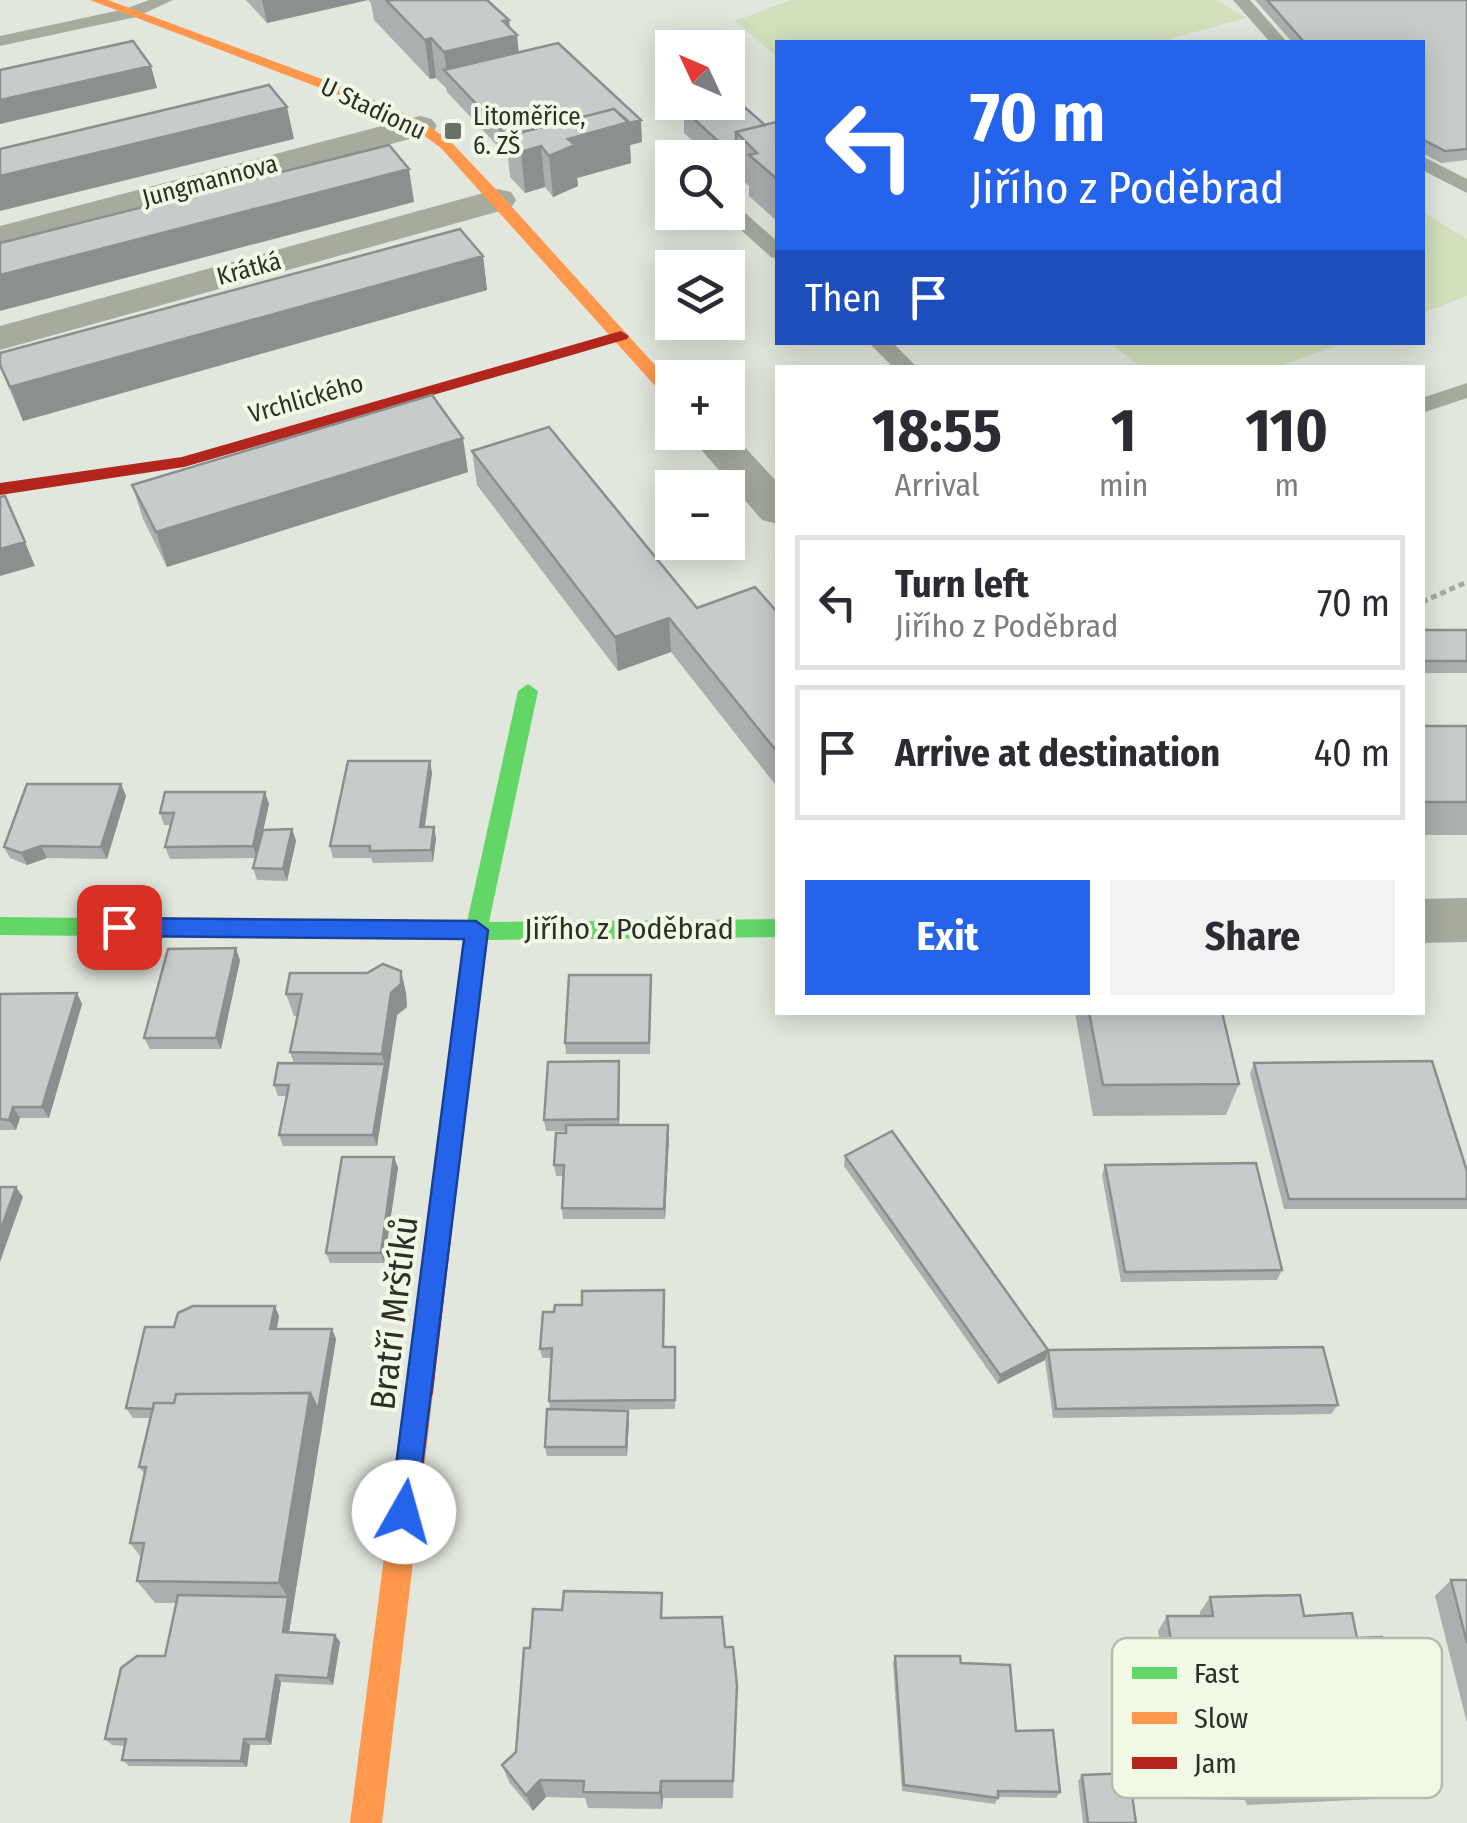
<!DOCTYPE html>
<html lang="en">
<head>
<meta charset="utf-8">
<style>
	:root { --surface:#fff; --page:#f2f2f3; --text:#2b2b33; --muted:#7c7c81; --line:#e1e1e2; --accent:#2563eb }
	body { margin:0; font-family:"Fira Sans Condensed",sans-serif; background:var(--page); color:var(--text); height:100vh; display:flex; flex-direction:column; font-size:38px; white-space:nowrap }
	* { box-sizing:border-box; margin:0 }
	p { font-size:32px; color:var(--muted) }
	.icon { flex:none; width:55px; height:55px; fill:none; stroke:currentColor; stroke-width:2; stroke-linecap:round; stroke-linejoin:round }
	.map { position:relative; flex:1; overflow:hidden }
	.details { position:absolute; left:775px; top:365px; width:650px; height:650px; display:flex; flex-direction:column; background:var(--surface); border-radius:0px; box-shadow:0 5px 25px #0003 }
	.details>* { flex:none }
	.top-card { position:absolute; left:775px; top:40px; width:650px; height:305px; border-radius:0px; box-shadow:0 5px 25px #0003; background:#2563eb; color:#fff; overflow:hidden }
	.needle { width:65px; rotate:314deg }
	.controls { position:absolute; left:655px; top:30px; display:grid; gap:20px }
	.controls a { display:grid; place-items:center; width:90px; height:90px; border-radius:0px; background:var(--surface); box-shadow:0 5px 25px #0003; font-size:50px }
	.pin { position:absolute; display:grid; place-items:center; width:85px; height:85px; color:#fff; margin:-42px; border-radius:20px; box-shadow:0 5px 15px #0006 }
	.me { position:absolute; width:110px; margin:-55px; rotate:7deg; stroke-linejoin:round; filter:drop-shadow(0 0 8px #0008) }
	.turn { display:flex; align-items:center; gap:35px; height:210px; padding:0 30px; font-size:45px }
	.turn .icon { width:130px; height:130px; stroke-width:2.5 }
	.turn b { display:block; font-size:70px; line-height:85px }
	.then { display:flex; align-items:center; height:95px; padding:0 30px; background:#0003; gap:20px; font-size:38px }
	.eta { display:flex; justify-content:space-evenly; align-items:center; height:170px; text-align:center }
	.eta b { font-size:60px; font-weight:700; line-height:70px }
	.button { display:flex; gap:20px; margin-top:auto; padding:20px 30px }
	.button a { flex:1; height:115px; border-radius:0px; background:var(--accent); color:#fff; font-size:40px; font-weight:700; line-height:115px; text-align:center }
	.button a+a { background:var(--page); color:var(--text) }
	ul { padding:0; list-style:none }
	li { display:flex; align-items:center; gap:30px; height:135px; margin:0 20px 15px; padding:0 10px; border:5px solid var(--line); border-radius:0px }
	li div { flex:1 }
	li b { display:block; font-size:38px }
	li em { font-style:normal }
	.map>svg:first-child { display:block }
	.green { fill:#d2e0bd }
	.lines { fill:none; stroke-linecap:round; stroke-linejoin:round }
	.path { stroke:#a6aba1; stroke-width:5; stroke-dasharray:6 4; stroke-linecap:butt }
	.lane { fill:#a6ab9e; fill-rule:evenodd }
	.street { fill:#a6ab9e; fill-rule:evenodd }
	.fast { fill:#63d668; fill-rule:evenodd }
	.slow { fill:#ff974d; fill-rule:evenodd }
	.jam { fill:#b3261e; fill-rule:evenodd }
	.wall { fill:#abafaf }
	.shaded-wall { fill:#8b8f8e }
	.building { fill:#c7cccb; stroke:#8b8f8e; stroke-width:2.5 }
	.route { fill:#2563eb; stroke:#184099; stroke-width:2.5 }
	.poi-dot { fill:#6c6f67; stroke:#f1f9e6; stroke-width:4 }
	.labels { text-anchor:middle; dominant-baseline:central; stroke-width:8; stroke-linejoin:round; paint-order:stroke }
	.far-street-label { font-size:25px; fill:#2d2f28; stroke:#f1f9e6 }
	.far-poi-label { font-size:25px; fill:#2d2f28; stroke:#f1f9e6; text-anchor:start }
	.street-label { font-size:30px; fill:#2d2f28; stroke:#f1f9e6 }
	.near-street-label { font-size:35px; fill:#2d2f28; stroke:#f1f9e6 }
	.key { fill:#f1f9e6; stroke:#b6bcad; stroke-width:2.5 }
	.key-label { font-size:28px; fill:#2d2f28 }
</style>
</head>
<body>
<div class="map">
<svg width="1467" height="1823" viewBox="0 0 1467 1823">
	<rect width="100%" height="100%" fill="#e2e7dd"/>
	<!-- green -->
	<path class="green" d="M791 0H1216L1246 18 1159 42H778L777 57 735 21Z
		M1422 211 1467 239V296L1423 313Z
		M1111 343H1343L1277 367H1140Z"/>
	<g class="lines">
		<!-- path -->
		<path class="path" d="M1422 602 1467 582"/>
		<!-- lane -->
		<path class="lane" d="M149 0H173L136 17 0 46V36L125 9Z
			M1233 0H1250L1287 42H1270Z
			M1422 156 1467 179V193L1422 170Z
			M728 202 735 204 778 242V259L771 257 721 212H728Z
			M868 342H892L918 368H894Z
			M1467 383V398L1422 413V398Z"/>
		<!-- street -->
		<path class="street" d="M420 116 432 119 437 126 432 133 0 248V226Z
			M498 189 511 192 516 200 511 208 0 350V326Z
			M728 429 778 483V524L762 520 686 432H728Z
			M1467 898V942L1422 943V899Z"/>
		<!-- fast -->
		<path class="fast" d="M528 684 538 691 489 922 778 919V937L484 940 475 945 466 940 0 935V917L467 922 518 691Z"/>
		<!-- slow -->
		<path class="slow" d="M90 0H108L354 91 425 123 451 142 503 197 672 384V399L666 398 441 148 415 129 344 97Z
			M419 1380 429 1384 433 1393 382 1823H350L405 1393 409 1384Z"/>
		<!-- jam -->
		<path class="jam" d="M621 331 629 336 627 339 184 467 0 495V483L182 457Z
			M475 927 483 930 486 936 433 1393 429 1402 419 1406 409 1402 405 1393 464 936 467 930Z"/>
	</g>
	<!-- wall -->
	<path class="wall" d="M246 0H487L509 20 510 28 518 52 642 142 630 145 631 163 577 178 578 186 553 197 545 187 525 193 510 177 508 157 447 92 446 88 436 78 430 79 374 20 371 3 368 0 267 23Z
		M1255 0H1467V160L1441 163 1422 153V42H1292Z
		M684 110 765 125 778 123V222L749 196V186L736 173 730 175 728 172V158H712L684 133Z
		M483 256 487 290 23 421 0 367V353Z
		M472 451 697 608 778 613V788L671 652 618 671 477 485Z
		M468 472 167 567 143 519 132 485Z
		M1422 630H1467V673H1422Z
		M1422 726H1467V835H1422Z
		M430 761 432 773 425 827H434L436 839 433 862 373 863 371 858H333L330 846Z
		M121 784 126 796 107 859 47 858 27 865 10 858 4 847Z
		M269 804 262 836 292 829 296 841 287 881 257 880 253 868 256 858 170 859 165 847 171 825H164L160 813Z
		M240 960 221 1049H150L144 1038Z
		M401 971 406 993 407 1007 397 1015 377 1146H283L279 1135 287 1096H278L274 1085 294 1063 290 1052 297 1016H294L286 994 367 973Z
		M651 975 650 1054H566L565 1043Z
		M77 993 82 1004 49 1118H20L16 1130H0V994Z
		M1075 1012H1222L1239 1084 1226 1115 1093 1116Z
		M619 1061V1125L669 1136 665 1219H563L562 1208 563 1176H556L554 1165 566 1131H546L544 1120Z
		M1254 1063 1467 1171V1209H1284L1250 1074Z
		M845 1156 1048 1350 1338 1405 1331 1414 1053 1418 1045 1360 998 1384 844 1166Z
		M394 1157 398 1168 384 1263H330L326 1253Z
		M1105 1165 1282 1270 1277 1280 1121 1282 1102 1175Z
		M665 1300 664 1347 676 1357 675 1409 586 1410 629 1420 627 1456H547L545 1447 550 1409 549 1401 552 1358H542L540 1349Z
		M279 1316 277 1329H332L336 1339 289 1632 335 1635 340 1642 333 1685 281 1682 271 1745H250L247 1767 129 1766 122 1760 125 1746 112 1745 105 1739 165 1656 176 1603H155L137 1581 141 1557 130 1543 145 1474 139 1467 151 1418H133L126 1408 174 1327Z
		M1451 1580H1467V1723L1435 1596Z
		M1210 1597 1304 1616 1357 1638 1395 1702 1380 1715H1374L1390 1787 1375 1799 1247 1805 1245 1800 1184 1799 1158 1631 1167 1616H1200V1612Z
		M664 1618 725 1647 737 1685 733 1798H663L662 1809 588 1808 585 1798 546 1797 533 1811 509 1782 502 1765 516 1752 530 1648Z
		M895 1656 961 1663 1016 1731 1060 1792 1056 1798 998 1797 995 1804 902 1791 893 1663Z
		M1082 1775 1136 1823H1083L1078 1781Z"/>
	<!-- shaded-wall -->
	<path class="shaded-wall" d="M262 0H368L267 23Z
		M509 20 510 36 517 35 521 74 447 73 444 52 503 21Z
		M431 38 436 78 430 79 425 40Z
		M151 66 157 88 0 124V100Z
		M287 107 294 139 0 211V176Z
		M641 120 642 142 630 145 631 163 577 178 578 186 553 197 549 156 541 146 545 187 525 193 521 150Z
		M736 151V173L730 175V152Z
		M409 169 414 202 0 311V275Z
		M483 256 487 290 23 421 10 387Z
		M463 438 468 472 167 567 156 532Z
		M25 542 35 566 0 576V549Z
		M669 618 671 652 618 671 615 637Z
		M430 761 432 773 423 838 420 827Z
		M121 784 126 796 107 859 101 847Z
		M265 792 269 804 257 858 253 846Z
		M434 827 436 839 433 862 431 850Z
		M292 829 296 841 287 881 283 869Z
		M41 846 47 858 27 865 21 853Z
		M236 948 240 960 221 1049 216 1038Z
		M401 971 406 993 407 1007 397 1015 388 1075 382 1054 391 993Z
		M77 993 82 1004 49 1118 42 1107Z
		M619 1061 620 1072 619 1130 618 1119Z
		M385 1064 388 1075 377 1146 373 1135Z
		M13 1107 20 1118 16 1130 9 1120Z
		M668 1125 669 1136 665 1219 664 1209Z
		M394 1157 398 1168 384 1263 381 1253Z
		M16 1187 23 1197 0 1262V1232Z
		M275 1306 279 1316 275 1338 270 1329Z
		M332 1329 336 1339 288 1639 283 1632 288 1597 279 1583 310 1393Z
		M1048 1350 1045 1360 998 1384 1000 1375Z
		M628 1411 629 1420 627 1456 626 1447Z
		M335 1635 340 1642 333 1685 328 1678Z
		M276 1675 281 1682 271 1745 266 1739Z
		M244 1739 250 1745 247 1767 241 1761Z
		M540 1780 546 1797 533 1811 526 1795Z
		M661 1781 663 1798 662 1809 660 1793Z"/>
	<!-- building -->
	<path class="building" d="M386 0H487L509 20 503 21 517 35 444 52 431 38 425 40Z
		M1267 0H1467V149L1445 151 1422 139V42H1304Z
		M133 41 151 66 0 100V70Z
		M558 43 641 120 629 123 614 109 507 136 444 70Z
		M269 85 287 107 0 176V149Z
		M733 97 765 125 736 132V151L730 152 684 110 713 102H728V99Z
		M614 109 629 122 568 139 575 145 549 156 541 146 521 152 506 136Z
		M776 122 778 123V180L749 155 757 153 736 132Z
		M389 145 409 169 0 275V243Z
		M460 229 483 256 10 387 0 365V353Z
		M432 395 463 438 156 532 132 485Z
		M549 427 697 608 755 587 778 613V753L669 618 615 637 472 451Z
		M5 496 25 542 0 549V497Z
		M1422 630H1467V661H1422Z
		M1422 726H1467V802H1422Z
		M348 761H430L420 827H434L431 850 370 851V846H330Z
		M27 784H121L101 847 41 846 21 853 4 847Z
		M165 792H265L253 846 165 847 174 813H160Z
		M292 829 283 869 253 868 263 830Z
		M236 948 216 1038H144L168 949Z
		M383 964 401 971V984L391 993 382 1054 290 1052 302 994H286L290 973H367Z
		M569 975H651L649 1043H565Z
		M77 993 42 1107H13L9 1120 0 1119V994Z
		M1089 1012H1222L1239 1084 1103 1085Z
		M619 1061 618 1119 544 1120 548 1062Z
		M1432 1061 1467 1171V1199H1289L1254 1063Z
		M278 1063 385 1064 373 1135H279L289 1085H274Z
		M566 1125H668L664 1209 562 1208 564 1165H554L556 1133H566Z
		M892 1131 1048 1350 1000 1375 845 1156Z
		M342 1157H394L381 1253H326Z
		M1256 1163 1282 1270 1125 1272 1105 1165Z
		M0 1187H16L0 1232Z
		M664 1290 663 1347H675V1400L549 1401 552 1348 540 1349 543 1312H554L555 1305H582V1291Z
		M193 1306H275L270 1329H332L318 1410 310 1393 176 1394 174 1403H154L153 1409 126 1408 145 1327H174L178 1313Z
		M1323 1347 1338 1405 1056 1409 1048 1350Z
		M310 1393 279 1583 137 1581 144 1543H130L146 1467H139L154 1403H174L176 1394Z
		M547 1409 628 1411 626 1447H545Z
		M1451 1580H1467V1643Z
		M564 1591 662 1593 661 1618 722 1617 725 1647H733L737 1685 733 1781H661L660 1793 583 1792 584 1781 540 1780 526 1795 502 1765 516 1752 524 1648H530L533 1609 562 1610Z
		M178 1595 288 1597 283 1632 335 1635 328 1678 276 1675 266 1739H244L241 1761 122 1760 126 1739H105L121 1668 137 1656H165Z
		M1300 1595 1304 1616 1352 1613 1357 1638 1382 1637 1395 1702 1371 1703 1390 1787 1259 1794 1258 1788H1195L1167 1616H1213L1210 1597Z
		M895 1656H960L961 1663 1010 1665 1016 1731 1053 1730 1060 1792 998 1791V1798L904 1785Z
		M1129 1773 1136 1823H1088L1082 1775Z"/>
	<!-- route -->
	<path class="route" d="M119 918 476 921 488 930 415 1523 404 1527 394 1523 390 1512 464 939 119 936 108 927Z"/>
	<!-- markers -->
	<rect class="poi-dot" x="443" y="121" width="20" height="20" rx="5"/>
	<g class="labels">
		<!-- far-street labels -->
		<g class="far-street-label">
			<text transform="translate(373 109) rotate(25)">U Stadionu</text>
			<text transform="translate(210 181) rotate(-15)">Jungmannova</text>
			<text transform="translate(249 269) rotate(-15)">Krátká</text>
			<text transform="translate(306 399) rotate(-16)">Vrchlického</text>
		</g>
		<!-- far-poi labels -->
		<g class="far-poi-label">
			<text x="473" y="117">Litoměřice,<tspan x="473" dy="29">6. ZŠ</tspan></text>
		</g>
		<!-- street labels -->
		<g class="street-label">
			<text x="629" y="929">Jiřího z Poděbrad</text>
		</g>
		<!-- near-street labels -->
		<g class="near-street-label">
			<text transform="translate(394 1313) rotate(-83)">Bratří Mrštíků</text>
		</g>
	</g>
	<!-- legend -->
	<rect x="1112" y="1638" width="330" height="160" rx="15" class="key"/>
	<rect x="1132" y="1667" width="45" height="12" fill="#63d668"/>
	<rect x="1132" y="1712" width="45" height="12" fill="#ff974d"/>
	<rect x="1132" y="1757" width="45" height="12" fill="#b3261e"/>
	<g class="key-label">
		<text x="1194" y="1683">Fast</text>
		<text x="1194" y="1728">Slow</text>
		<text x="1194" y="1773">Jam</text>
	</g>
</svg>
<div class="controls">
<a><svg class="needle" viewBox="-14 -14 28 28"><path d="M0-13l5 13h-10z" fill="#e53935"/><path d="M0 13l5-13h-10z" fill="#7c7c81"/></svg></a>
<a><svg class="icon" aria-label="search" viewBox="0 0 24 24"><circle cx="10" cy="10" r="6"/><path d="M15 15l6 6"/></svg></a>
<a><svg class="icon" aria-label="layers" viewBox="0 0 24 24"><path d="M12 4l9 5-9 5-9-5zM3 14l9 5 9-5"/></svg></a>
<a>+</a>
<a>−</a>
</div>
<div class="pin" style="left:119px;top:927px;background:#d93025"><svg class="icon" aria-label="arrive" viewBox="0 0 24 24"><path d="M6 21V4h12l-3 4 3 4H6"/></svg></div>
<svg class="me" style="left:404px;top:1512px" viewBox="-20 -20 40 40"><circle r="19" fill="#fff"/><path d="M0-13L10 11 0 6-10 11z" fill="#2563eb"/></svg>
<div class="top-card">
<div class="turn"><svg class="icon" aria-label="left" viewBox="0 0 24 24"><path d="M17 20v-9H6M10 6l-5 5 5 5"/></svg><div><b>70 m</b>Jiřího z Poděbrad</div></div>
<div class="then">Then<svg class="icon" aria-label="arrive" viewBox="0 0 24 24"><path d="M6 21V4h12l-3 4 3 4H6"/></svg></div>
</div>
<section class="details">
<div class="eta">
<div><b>18:55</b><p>Arrival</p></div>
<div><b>1</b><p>min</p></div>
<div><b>110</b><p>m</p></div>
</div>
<ul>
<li><svg class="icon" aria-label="left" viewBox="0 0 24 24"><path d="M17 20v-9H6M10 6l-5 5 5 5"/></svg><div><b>Turn left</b><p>Jiřího z Poděbrad</p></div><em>70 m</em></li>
<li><svg class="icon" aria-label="arrive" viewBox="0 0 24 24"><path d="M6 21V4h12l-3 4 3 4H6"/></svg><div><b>Arrive at destination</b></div><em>40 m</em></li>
</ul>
<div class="button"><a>Exit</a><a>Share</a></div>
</section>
</div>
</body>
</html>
